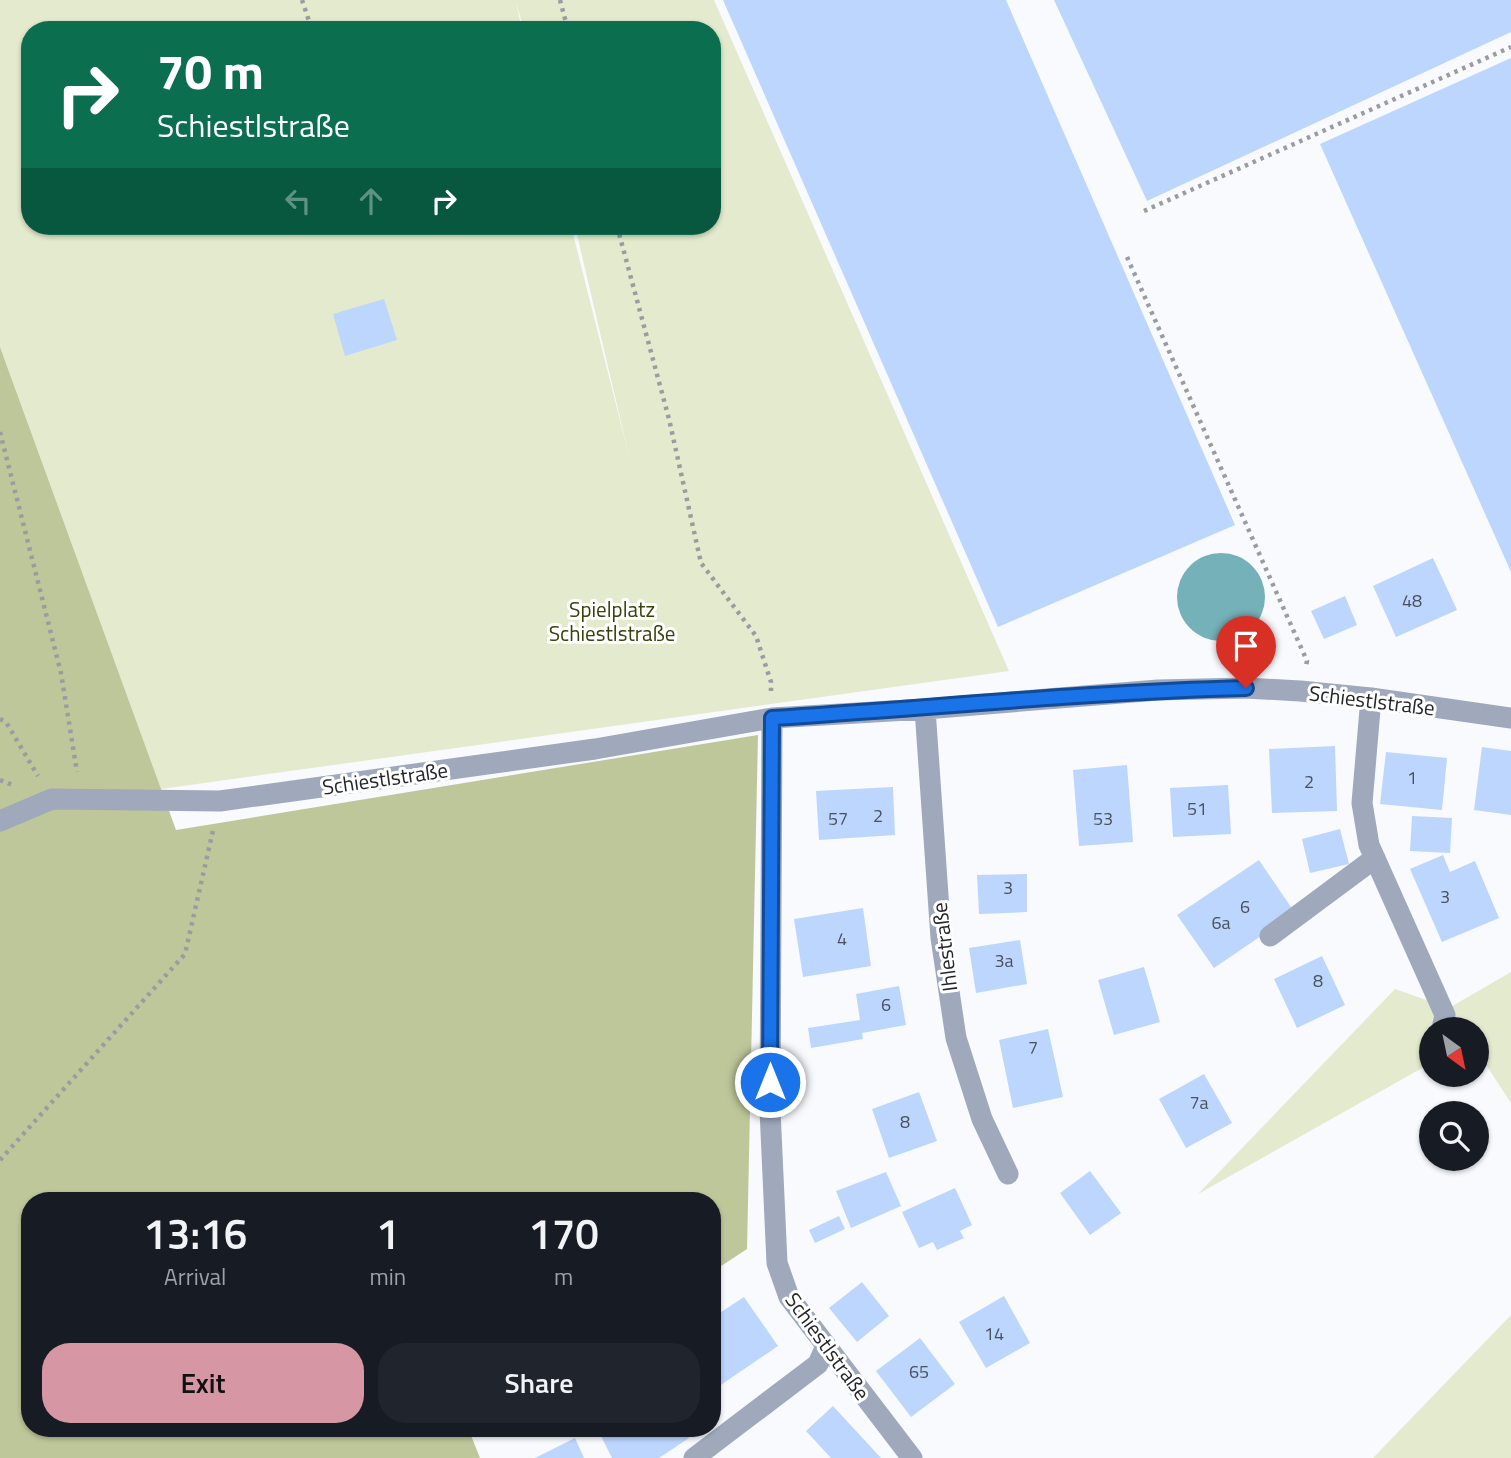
<!DOCTYPE html>
<html lang="en">
<head>
<meta charset="utf-8">
<style>
	:root { --surface:#171b24; --page:#20242c; --text:#f1f3f6; --muted:#9ea1a6; --accent:#d696a4 }
	body { margin:0; font-family:"Titillium Web",sans-serif; background:var(--page); color:var(--text); height:100vh; display:flex; flex-direction:column; font-size:26px; white-space:nowrap }
	* { box-sizing:border-box; margin:0 }
	p { font-size:23px; color:var(--muted) }
	.icon { flex:none; width:38px; height:38px; fill:none; stroke:currentColor; stroke-width:2; stroke-linecap:round; stroke-linejoin:round }
	.map { position:relative; flex:1; overflow:hidden }
	.side { position:absolute; left:21px; top:1192px; width:700px; height:245px; display:flex; flex-direction:column; background:var(--surface); border-radius:28px; box-shadow:0 2px 5px #0004 }
	.side>* { flex:none }
	.hud { position:absolute; left:21px; top:21px; width:700px; height:214px; border-radius:28px; box-shadow:0 2px 5px #0004; background:#0b6e4f; color:#fff; overflow:hidden }
	.needle { width:46px; rotate:147deg }
	.fabs { position:absolute; left:1419px; top:1017px; display:grid; gap:14px }
	.fabs a { display:grid; place-items:center; width:70px; height:70px; border-radius:50%; background:var(--surface); box-shadow:0 2px 5px #0004; font-size:35px }
	.pin { position:absolute; display:grid; place-items:center; width:60px; height:60px; color:#fff; margin:-72px -30px; border-radius:50% 50% 50% 0; rotate:-45deg; box-shadow:0 0 7px #0007 }
	.pin .icon { rotate:45deg }
	.me { position:absolute; width:77px; margin:-38px; rotate:0deg; stroke-linejoin:round; filter:drop-shadow(0 0 5px #0008) }
	.turn { display:flex; align-items:center; gap:24px; height:147px; padding:0 21px; font-size:32px }
	.turn .icon { width:91px; height:91px; stroke-width:2.5 }
	.turn b { display:block; font-size:49px; line-height:60px }
	.lanes { display:flex; align-items:center; height:66px; padding:0 21px; background:#0003; justify-content:center; gap:35px; direction:ltr }
	.lanes .off { opacity:.35 }
	.eta { display:flex; justify-content:space-evenly; align-items:center; height:119px; text-align:center }
	.eta b { font-size:42px; font-weight:600; line-height:49px }
	.cta { display:flex; gap:14px; margin-top:auto; padding:14px 21px }
	.cta a { flex:1; height:80px; border-radius:28px; background:var(--accent); color:#111; font-size:28px; font-weight:600; line-height:80px; text-align:center }
	.cta a+a { background:var(--page); color:var(--text) }
	.map>svg:first-child { display:block }
	.green { fill:#e3eacd; fill-rule:evenodd }
	.forest { fill:#bec79a }
	.water { fill:#75b1b8 }
	.building { fill:#bcd6fe }
	.lines { fill:none; stroke-linecap:round; stroke-linejoin:round }
	.path { stroke:#9a9c9f; stroke-width:4.5; stroke-dasharray:3.5 5; stroke-linecap:butt }
	.minor { stroke:#9fa9bb; stroke-width:21 }
	.route-casing { stroke:#114b97; stroke-width:18 }
	.route { stroke:#1a73e8; stroke-width:12 }
	.labels { text-anchor:middle; dominant-baseline:central; stroke-width:6; stroke-linejoin:round; paint-order:stroke }
	.number-label { font-size:18px; fill:#4a515e }
	.park-label { font-size:21px; fill:#39400a; stroke:#fff }
	.street-label { font-size:21px; fill:#242528; stroke:#fff }
</style>
</head>
<body>
<div class="map">
<svg width="1511" height="1458" viewBox="0 0 1511 1458">
	<rect width="100%" height="100%" fill="#f8fafe"/>
	<!-- green -->
	<path class="green" d="M0 0H714L1009 671 161 789 0 347ZM516 2 524 30H712V226H575L629 456 571 226H30V30H522Z
		M1511 972V1103L1477 1051V1029H1432L1431 1063 1198 1194 1395 989 1449 1008Z
		M1511 1315V1458H1373Z"/>
	<!-- forest -->
	<path class="forest" d="M0 347 176 830 758 735 747 1249 712 1272V1200H30V1428H468L480 1458H0Z"/>
	<!-- water -->
	<path class="water" d="M1177 597a44 44 0 1 1 88 0a44 44 0 1 1-88 0Z"/>
	<!-- building -->
	<path class="building" d="M723 0H1006L1235 525 998 627Z
		M1054 0H1511V32L1147 201Z
		M1511 58V572L1320 144Z
		M384 299 397 340 345 356 333 314Z
		M1433 558 1457 610 1396 637 1373 586Z
		M1345 596 1357 625 1324 639 1311 611Z
		M1335 746 1337 811 1272 813 1269 749Z
		M1482 747 1511 751V815L1474 810Z
		M1386 752 1447 758 1442 810 1380 804Z
		M1127 765 1133 842 1079 846 1073 770Z
		M1228 785 1231 834 1173 837 1170 788Z
		M893 787 895 835 819 840 816 791Z
		M1412 816 1452 818 1450 853 1410 851Z
		M1340 829 1349 864 1310 873 1302 839Z
		M1443 855 1450 872 1475 861 1499 918 1442 942 1410 869Z
		M1259 860 1295 913 1214 968 1177 915Z
		M1027 874V912L979 914 977 875Z
		M863 908 871 966 803 977 794 919Z
		M1020 940 1027 984 976 993 969 948Z
		M1322 956 1345 1005 1297 1028 1274 979Z
		M1144 967 1160 1022 1114 1035 1098 980Z
		M899 986 906 1025 862 1033 863 1039 811 1048 808 1028 860 1020 856 994Z
		M1048 1029 1063 1097 1013 1108 999 1040Z
		M1204 1074 1232 1123 1186 1148 1159 1099Z
		M919 1092 937 1141 889 1158 872 1109Z
		M1090 1171 1121 1213 1090 1235 1060 1193Z
		M886 1172 901 1206 851 1228 836 1191Z
		M955 1188 972 1225 960 1231 964 1238 937 1250 933 1242 919 1248 902 1212Z
		M839 1216 845 1229 815 1243 809 1230Z
		M862 1282 889 1316 857 1342 829 1308Z
		M1004 1296 1030 1343 986 1368 959 1322Z
		M744 1297 778 1346 712 1391V1318Z
		M920 1338 955 1384 911 1417 876 1371Z
		M833 1406 881 1458H831L806 1431Z
		M597 1428H683L689 1438 659 1458H612Z
		M575 1438 584 1458H535Z"/>
	<g class="lines">
		<!-- path -->
		<path class="path" d="M302 0 312 30
			M560 0 568 30
			M1144 211 1511 47
			M617 226 669 419 701 563 756 636 771 682V691
			M1127 257 1307 661 1306 666
			M0 432 61 673 77 772
			M0 719 6 722 38 776
			M0 780 15 786
			M0 1160 185 954 214 826"/>
		<!-- minor -->
		<path class="minor" d="M1371 698 1362 803 1369 845 1445 1015 1442 1029
			M925 709 941 938 956 1038 982 1119 1008 1174
			M772 718 770 1110 777 1263 789 1297 912 1458
			M0 821 52 799 220 801 595 749 772 718 925 709 1158 690 1246 688 1300 691 1371 698 1511 718
			M1270 936 1375 858
			M694 1458 818 1364 826 1346"/>
	</g>
	<g class="lines">
		<!-- route casing -->
		<g class="route-casing">
			<path id="route" d="M770 1082 772 718C930 708 1088 692 1246 688"/>
		</g>
		<!-- route -->
		<use href="#route" class="route"/>
	</g>
	<g class="labels">
		<!-- number labels -->
		<g class="number-label">
			<text x="1412" y="600">48</text>
			<text x="1412" y="777">1</text>
			<text x="1309" y="781">2</text>
			<text x="1197" y="808">51</text>
			<text x="878" y="815">2</text>
			<text x="838" y="818">57</text>
			<text x="1103" y="818">53</text>
			<text x="1008" y="887">3</text>
			<text x="1445" y="896">3</text>
			<text x="1245" y="906">6</text>
			<text x="1221" y="922">6a</text>
			<text x="842" y="938">4</text>
			<text x="1004" y="960">3a</text>
			<text x="1318" y="980">8</text>
			<text x="886" y="1004">6</text>
			<text x="1033" y="1047">7</text>
			<text x="1199" y="1102">7a</text>
			<text x="905" y="1121">8</text>
			<text x="994" y="1333">14</text>
			<text x="919" y="1371">65</text>
		</g>
		<!-- park labels -->
		<g class="park-label">
			<text x="612" y="609">Spielplatz<tspan x="612" dy="24">Schiestlstraße</tspan></text>
		</g>
		<!-- street labels -->
		<g class="street-label">
			<text transform="translate(1372 700) rotate(7)">Schiestlstraße</text>
			<text transform="translate(385 778) rotate(-8)">Schiestlstraße</text>
			<text transform="translate(944 947) rotate(-97)">Ihlestraße</text>
			<text transform="translate(828 1346) rotate(54)">Schiestlstraße</text>
		</g>
	</g>
</svg>
<div class="fabs">
<a><svg class="needle" viewBox="-14 -14 28 28"><path d="M0-13l5 13h-10z" fill="#e53935"/><path d="M0 13l5-13h-10z" fill="#9ea1a6"/></svg></a>
<a><svg class="icon" aria-label="search" viewBox="0 0 24 24"><circle cx="10" cy="10" r="6"/><path d="M15 15l6 6"/></svg></a>
</div>
<div class="pin" style="left:1246px;top:688px;background:#d93025"><svg class="icon" aria-label="arrive" viewBox="0 0 24 24"><path d="M6 21V4h12l-3 4 3 4H6"/></svg></div>
<svg class="me" style="left:770px;top:1082px" viewBox="-20 -20 40 40"><circle r="17" fill="#1a73e8" stroke="#fff" stroke-width="3"/><path d="M0-11L8 9 0 5-8 9z" fill="#fff"/></svg>
<div class="hud">
<div class="turn"><svg class="icon" aria-label="right" viewBox="0 0 24 24"><path d="M7 20v-9h11M14 6l5 5-5 5"/></svg><div><b>70 m</b>Schiestlstraße</div></div>
<div class="lanes"><svg class="icon off" aria-label="left" viewBox="0 0 24 24"><path d="M17 20v-9H6M10 6l-5 5 5 5"/></svg><svg class="icon off" aria-label="ahead" viewBox="0 0 24 24"><path d="M12 20V5M6 11l6-6 6 6"/></svg><svg class="icon" aria-label="right" viewBox="0 0 24 24"><path d="M7 20v-9h11M14 6l5 5-5 5"/></svg></div>
</div>
<section class="side">
<div class="eta">
<div><b>13:16</b><p>Arrival</p></div>
<div><b>1</b><p>min</p></div>
<div><b>170</b><p>m</p></div>
</div>
<div class="cta"><a>Exit</a><a>Share</a></div>
</section>
</div>
</body>
</html>
